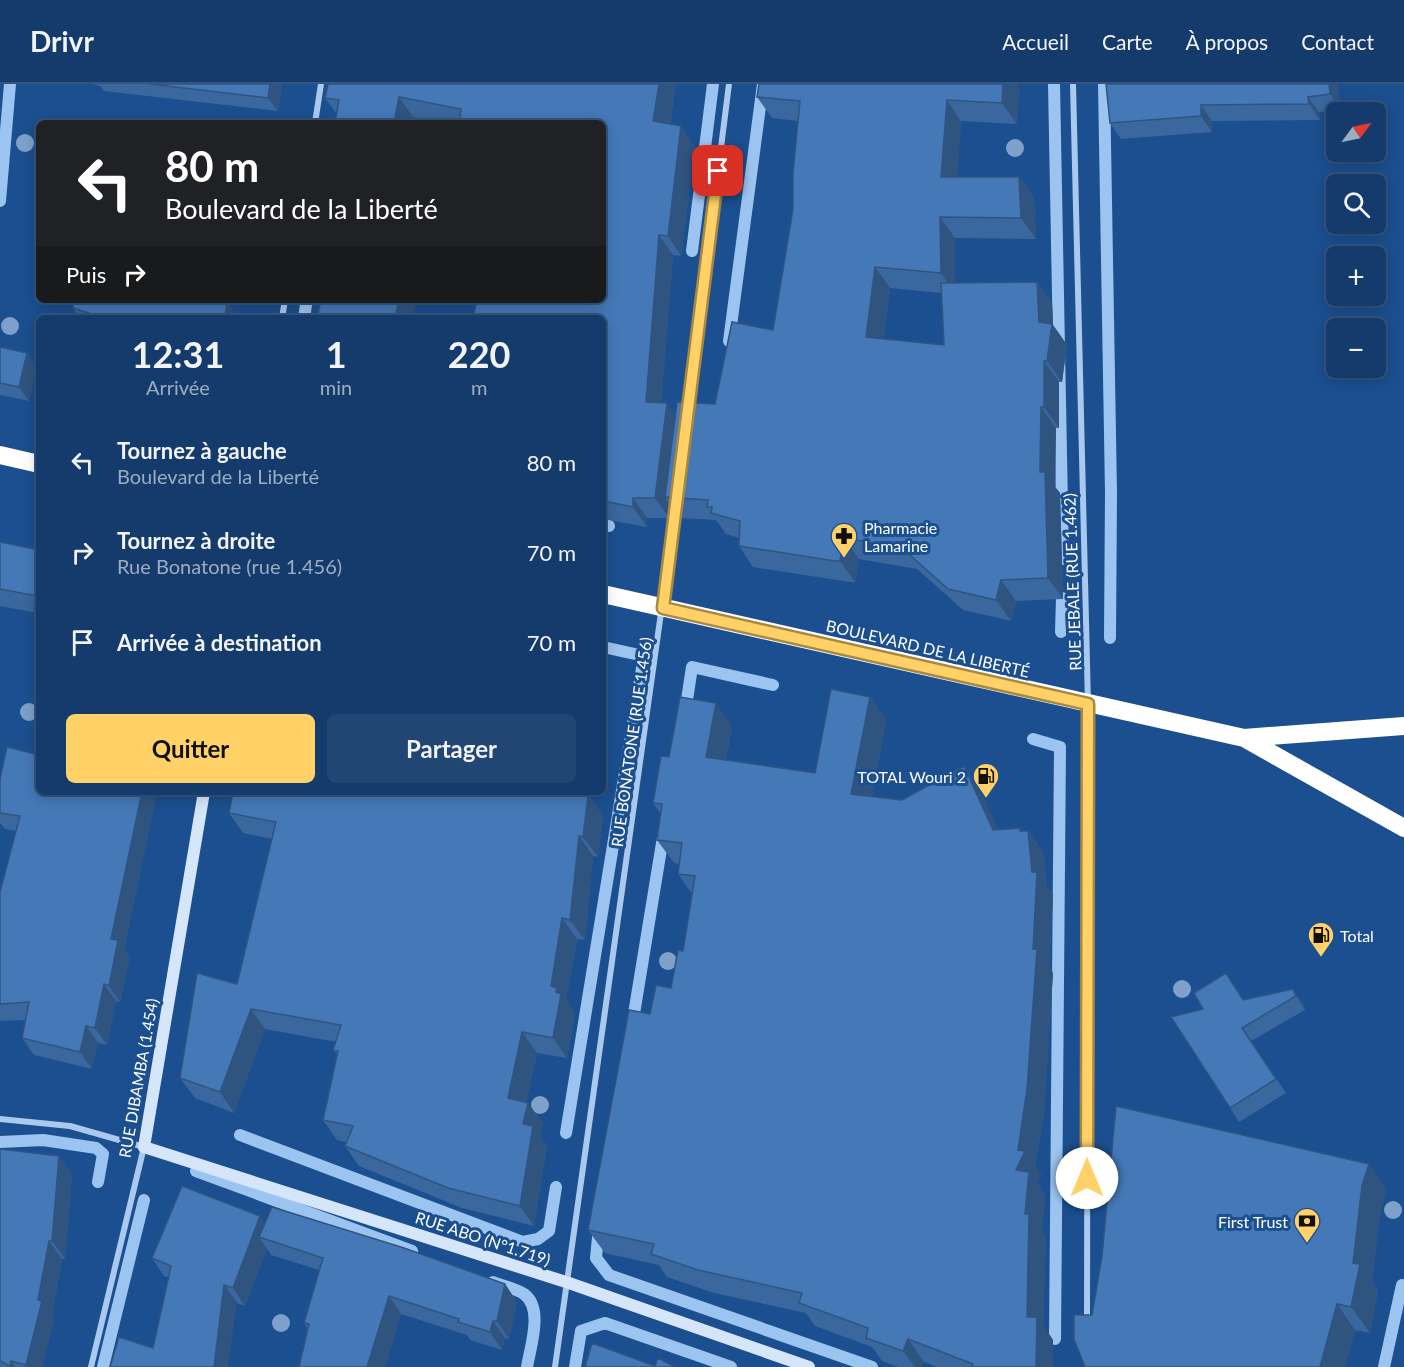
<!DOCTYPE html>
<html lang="fr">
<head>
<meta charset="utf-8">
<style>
	:root { --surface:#143b6b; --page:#214673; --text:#f1f3f6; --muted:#9dadc1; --line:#33557e; --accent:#ffd166 }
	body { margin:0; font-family:Lato,sans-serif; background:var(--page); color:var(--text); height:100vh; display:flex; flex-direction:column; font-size:22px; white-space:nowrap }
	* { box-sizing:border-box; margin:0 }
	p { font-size:20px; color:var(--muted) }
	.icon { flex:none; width:33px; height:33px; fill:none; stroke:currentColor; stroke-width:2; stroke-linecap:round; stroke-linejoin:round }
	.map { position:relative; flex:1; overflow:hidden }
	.side { position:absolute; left:36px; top:231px; width:570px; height:480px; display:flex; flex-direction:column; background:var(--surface); border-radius:9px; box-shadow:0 3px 15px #0003,0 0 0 2px var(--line) }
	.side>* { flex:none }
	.guide { position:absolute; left:36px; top:36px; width:570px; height:183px; border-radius:9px; box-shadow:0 3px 15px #0003,0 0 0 2px var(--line); background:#202124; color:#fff; overflow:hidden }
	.needle { width:39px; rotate:57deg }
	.fabs { position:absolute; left:1326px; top:18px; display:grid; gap:12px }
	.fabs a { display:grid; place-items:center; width:60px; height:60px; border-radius:9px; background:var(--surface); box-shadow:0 3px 15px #0003,0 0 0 2px var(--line); font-size:30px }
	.pin { position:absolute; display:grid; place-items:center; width:51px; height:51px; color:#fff; margin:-26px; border-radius:12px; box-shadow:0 3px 9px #0006 }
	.me { position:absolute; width:66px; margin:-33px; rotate:0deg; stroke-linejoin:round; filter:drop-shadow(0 0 4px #0008) }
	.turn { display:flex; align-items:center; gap:21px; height:126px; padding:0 30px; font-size:27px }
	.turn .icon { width:78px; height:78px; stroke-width:2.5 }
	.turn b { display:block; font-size:42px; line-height:51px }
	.then { display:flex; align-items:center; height:57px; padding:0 30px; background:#0003; gap:12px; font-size:22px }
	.eta { display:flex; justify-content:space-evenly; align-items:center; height:102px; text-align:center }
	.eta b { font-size:36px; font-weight:700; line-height:42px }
	.cta { display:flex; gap:12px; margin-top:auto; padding:12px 30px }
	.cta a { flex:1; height:69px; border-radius:9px; background:var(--accent); color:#111; font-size:24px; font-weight:700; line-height:69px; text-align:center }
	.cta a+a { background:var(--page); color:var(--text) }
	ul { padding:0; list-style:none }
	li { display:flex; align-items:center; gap:18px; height:90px; padding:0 30px }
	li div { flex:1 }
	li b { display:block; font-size:22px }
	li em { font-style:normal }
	header { display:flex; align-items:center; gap:36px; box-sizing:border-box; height:84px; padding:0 30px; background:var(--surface); border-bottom:2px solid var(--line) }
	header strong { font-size:28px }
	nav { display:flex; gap:33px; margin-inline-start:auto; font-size:21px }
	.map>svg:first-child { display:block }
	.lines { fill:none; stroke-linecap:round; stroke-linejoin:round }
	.stream { stroke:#9cc4f0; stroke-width:12 }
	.street { stroke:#a9c9ee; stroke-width:6 }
	.secondary { stroke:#d6e6fa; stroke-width:12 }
	.highway { stroke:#fff; stroke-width:18 }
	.tree { fill:#7ea0ca }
	.wall { fill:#3a679d; fill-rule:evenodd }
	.shaded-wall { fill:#305480 }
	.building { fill:#4478b7; stroke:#305480; stroke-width:1.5 }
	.route-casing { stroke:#a68842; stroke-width:15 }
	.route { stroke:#ffd166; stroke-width:10 }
	.labels { text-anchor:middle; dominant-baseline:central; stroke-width:6; stroke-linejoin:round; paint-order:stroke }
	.poi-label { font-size:16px; fill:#fff; stroke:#1b4f8f; text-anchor:start }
	.street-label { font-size:16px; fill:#fff; stroke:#1b4f8f }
</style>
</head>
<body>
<header>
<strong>Drivr</strong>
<nav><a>Accueil</a><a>Carte</a><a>À propos</a><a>Contact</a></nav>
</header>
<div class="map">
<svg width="1404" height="1283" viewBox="0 0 1404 1283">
	<rect width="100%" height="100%" fill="#1b4f8f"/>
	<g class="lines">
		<!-- stream -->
		<path class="stream" d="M1054 0 1063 475
			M1104 0 1111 409 1110 554
			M0 117 10 0
			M692 167 713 0
			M304 234 306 221
			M729 257 763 0
			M603 441 609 442
			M1061 548 1062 514
			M685 629 692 583 773 601
			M1033 655 1060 663 1055 1255
			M632 942 664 747
			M566 1049 644 572 603 563
			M240 1051 523 1158 538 1155 549 1147 556 1103
			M0 1058 43 1056 96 1064 103 1070 98 1098
			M196 1087 412 1167
			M599 1143 596 1174 609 1191 872 1283
			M493 1198C503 1202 515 1204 524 1210 544 1224 530 1264 527 1283
			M103 1283 144 1116
			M575 1283 581 1247 605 1239 731 1283
			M1384 1283 1402 1201"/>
		<!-- street -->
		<path class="street" d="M1073 0 1088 620 1087 1237
			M315 39 321 0
			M282 234 285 216
			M688 326 729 0
			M0 1035 70 1042 144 1063 91 1283
			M555 1283 676 422"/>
		<!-- secondary -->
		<path class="secondary" d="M204 708 144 1063 569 1199 809 1283"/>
		<!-- highway -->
		<path class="highway" d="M0 371 39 380
			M603 510 1244 654 1404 744
			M1244 654 1404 642"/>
	</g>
	<!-- trees -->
	<g class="tree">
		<circle cx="25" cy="59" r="9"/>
		<circle cx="1015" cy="64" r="9"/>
		<circle cx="10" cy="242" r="9"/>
		<circle cx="29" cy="628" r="9"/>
		<circle cx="668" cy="877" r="9"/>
		<circle cx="1182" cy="905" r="9"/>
		<circle cx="540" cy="1021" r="9"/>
		<circle cx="1393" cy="1126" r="9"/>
		<circle cx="281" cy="1239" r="9"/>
	</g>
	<!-- wall -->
	<path class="wall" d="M92 0H282L278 27 104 7 100 2Z
		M676 0 670 40 695 62 681 172 673 171 661 319 675 331 715 320 773 246 793 125 798 37 772 34 757 13 1019 0 1017 40 961 37 957 93H1019L1034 114 1036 155 955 154V199L1037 198 1052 219 1053 241 1067 261 1062 298H1059V344H1056L1055 403 1060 409 1063 515 1016 517 1011 537 963 526 917 485 859 475 855 498H850L753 483 739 462V454L726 450 716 436 680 434 671 422 669 434H647V443L603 435V39H444L413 33 336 29 325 14ZM890 204 941 209 944 261 883 255Z
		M1106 0H1338L1341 26 1319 28 1320 36 1212 37V48L1121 55 1110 39Z
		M73 224 236 231V234H79Z
		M0 263 27 269 36 283 29 317 0 311Z
		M0 458 39 466V532L38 529 0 522Z
		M870 613 886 636 872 712 902 716 964 682 980 705 998 746 1028 747 1044 770 1047 803 1053 811 1049 883 1053 889 1044 1028 1035 1082 1041 1090 1037 1099 1045 1111 1042 1148 1046 1153 1043 1241 1053 1256V1283H937L924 1278 922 1283H898L882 1277 872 1263 815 1242 806 1229 714 1209 667 1193 659 1181 605 1169 588 1146 650 930 671 904 683 867 692 810 678 790 679 780 674 779 657 756 661 730 653 719 669 673 732 642 726 676 815 689Z
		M0 695 39 708H157L124 865 130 873 120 918 116 917 107 961 98 959 92 985 34 971 22 954 26 936 0 937V808L16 747 5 745 0 739Z
		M233 708H586L603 732 598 773 593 772 585 856 577 855 566 916 575 930 567 974 537 969 526 1018 543 1039 540 1052 547 1062 534 1142 462 1124 359 1082 345 1062 346 1058 337 1056 323 1036 337 970 333 966 336 958 265 945 234 1029 195 1014 180 994 237 900 272 755 243 749 229 729Z
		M1236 903 1244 916 1293 905 1303 919 1305 926 1251 957 1286 1009 1239 1038 1230 1024 1203 925Z
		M0 1065 72 1090 65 1175H62L52 1231 54 1235 42 1283H0Z
		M1387 1106 1380 1128 1372 1197 1378 1206 1370 1249 1355 1246 1345 1283H1085L1092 1231Z
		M265 1139 505 1200 517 1218 509 1255 505 1254 502 1266 470 1256 467 1251 401 1230 385 1283H299L308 1245 304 1239 319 1186 271 1171 267 1165 245 1222 164 1192 152 1174Z"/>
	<!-- shaded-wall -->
	<path class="shaded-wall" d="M270 0H282L278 27 268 14Z
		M659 0H676L667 57 653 37Z
		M1003 0H1019L1017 40 1002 19Z
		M1329 0H1338L1341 26 1330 10Z
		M399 13 413 33 411 39H394Z
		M1308 13 1319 28 1320 36 1309 20Z
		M947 16 961 37 956 115 941 93Z
		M1201 21 1212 37V48L1201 32Z
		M681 42 695 62 681 172 668 152Z
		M1019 93 1034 114 1036 155 1021 134Z
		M940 133 955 154V210L941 189Z
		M659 151 673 171 660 338 646 318Z
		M875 183 890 204 880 274 866 253Z
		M1037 198 1052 219 1053 241 1067 261 1062 298 1047 277 1039 238Z
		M399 216H417L413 234H395Z
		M227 217 236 231V234H225Z
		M27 269 36 283 29 317 19 303Z
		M1044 277 1059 298V344L1044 323Z
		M667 319 681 339 665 413 671 422 669 434 655 414Z
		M1041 323 1056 344 1055 403 1060 409 1063 515 1048 494 1040 388Z
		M633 414 647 434V443L633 423Z
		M844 454 859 475 855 498 840 477Z
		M1001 496 1016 517 1011 537 996 516Z
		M870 613 886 636 868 733 851 710Z
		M716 619 732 642 722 696 706 673Z
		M964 682 980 705 1009 769 993 746Z
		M142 708H157L124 865 130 873 120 918 109 902 111 855Z
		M577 708H586L603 732 598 773 583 753Z
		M1020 744 1029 757 1028 747 1044 770 1047 803 1053 811 1049 883 1053 889 1044 1028 1035 1082 1041 1090 1037 1099 1045 1111 1042 1148 1046 1153 1043 1241 1053 1256V1283H1036L1027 1233 1025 1130 1016 1086 1033 865Z
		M579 752 593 772 585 856 570 836Z
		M562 834 577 855 566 916 575 930 567 974 553 954 551 902Z
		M104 900 116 917 107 961 95 944Z
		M1293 905 1303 919 1305 926 1296 912Z
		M251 925 265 945 234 1029 220 1008Z
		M86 942 98 959 92 985 80 968Z
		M522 948 537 969 522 1034 508 1014Z
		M528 1019 543 1039 540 1052 547 1062 534 1142 520 1122 523 1040Z
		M59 1072 72 1090 65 1175 52 1157Z
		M1369 1080 1387 1106 1380 1128 1372 1197 1378 1206 1370 1249 1351 1223 1353 1179 1362 1102Z
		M260 1132 272 1150 259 1153 267 1165 245 1222 233 1204Z
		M49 1157 62 1175 52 1231 54 1235 42 1283H27L26 1281Z
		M505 1200 517 1218 509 1255 497 1237Z
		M224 1201 237 1218 228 1283H214Z
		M389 1212 401 1230 385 1283H367Z
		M1337 1220 1355 1246 1345 1283H1320Z
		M493 1237 505 1254 502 1266 490 1248Z
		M908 1255 924 1278 922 1283H915L903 1267Z
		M11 1277 15 1283H11L10 1282Z"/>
	<!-- building -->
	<path class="building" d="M150 0H270L268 14Z
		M328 0H659L653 37 681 42 668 152 659 151 646 318 667 319 655 414H633V423L603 417V234H473L477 216H603V39H459L461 25 399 13 394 39H335L339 16 325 14Z
		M759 0H1003L1002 19 947 16 941 93H1019L1021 134 940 133 941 189 875 183 866 253 944 261 941 199 1037 198 1039 238 1052 240 1047 277H1044V323H1041L1040 388H1045L1048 494 1001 496 996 516 948 505 902 464 844 454 840 477H835L739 462 740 437 711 429 712 423H707L708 416 665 413 677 318 715 320 732 238 773 246 793 125V89L800 17 757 13Z
		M1106 0H1329L1330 10 1308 13 1309 20 1201 21V32L1110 39Z
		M73 216H220L227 217 225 234H104L73 224Z
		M321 216H399L395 234H317Z
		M0 263 27 269 19 303 0 299Z
		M0 458 39 466V525H34L37 512 0 505Z
		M831 605 870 613 851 710 902 716 964 682 993 746 1020 744V747H1028L1032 788H1037L1033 865H1037L1027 1005 1018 1066 1025 1067 1016 1086 1029 1088 1025 1130H1029L1027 1233H1037L1036 1283H972L973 1280 908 1255 903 1267 866 1254 868 1244 799 1219 802 1209 698 1186 651 1170 654 1160 588 1146 629 926 650 930 656 901 671 904 678 866 683 867 695 792 678 790 682 759 657 756 662 720 653 719 661 672 669 673 680 613 716 619 706 673 815 689Z
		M7 663 39 671V708H142L111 855 118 856 109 902 104 900 95 944 86 942 80 968 22 954 29 918 0 920V808L20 732 0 729V695Z
		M233 708H577V710L588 712 583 753 579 752 570 836 562 834 551 902 557 904 556 908 561 910 553 954 522 948 508 1014 528 1019 523 1040 533 1042 520 1122 448 1104 345 1062 353 1042 323 1036 338 967 333 966 341 941 251 925 220 1008 180 994 197 889 237 900 276 738 229 729Z
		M1226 889 1243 916 1293 905 1296 912 1242 944 1276 995 1230 1024 1171 933 1203 925 1194 909Z
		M1116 1022 1369 1080 1362 1102 1353 1179 1360 1180 1351 1223 1337 1220 1320 1283H1085L1074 1255V1231H1092L1102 1172Z
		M0 1065 59 1072 52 1157H49L38 1216 42 1217 26 1281 11 1277 10 1282 0 1277Z
		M182 1102 260 1132 233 1204 224 1201 214 1283H110L119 1253 153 1264 171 1182 152 1174Z
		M272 1123 404 1164 505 1200 497 1237H493L490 1248 458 1238 459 1235 389 1212 367 1283H299L309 1240 304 1239 323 1174 259 1153Z
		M592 1259 655 1282 658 1274 675 1283H585Z"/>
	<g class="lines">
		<!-- route casing -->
		<g class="route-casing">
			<path id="route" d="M718 87 663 524 1088 620 1087 1094"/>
		</g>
		<!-- route -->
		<use href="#route" class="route"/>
	</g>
	<!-- icons -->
	<defs>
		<g id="pharmacy-pin" transform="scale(1.35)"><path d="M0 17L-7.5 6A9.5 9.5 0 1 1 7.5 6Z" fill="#ffd166" stroke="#1b4f8f"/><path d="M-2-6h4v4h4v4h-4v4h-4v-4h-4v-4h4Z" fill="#111"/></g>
		<g id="fuel-pin" transform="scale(1.35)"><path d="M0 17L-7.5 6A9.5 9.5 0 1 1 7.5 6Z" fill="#ffd166" stroke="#1b4f8f"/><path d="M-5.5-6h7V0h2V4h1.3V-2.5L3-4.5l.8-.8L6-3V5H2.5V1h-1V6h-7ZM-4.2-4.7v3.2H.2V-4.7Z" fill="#111"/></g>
		<g id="bank-pin" transform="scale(1.35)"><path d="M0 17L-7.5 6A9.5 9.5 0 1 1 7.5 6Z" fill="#ffd166" stroke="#1b4f8f"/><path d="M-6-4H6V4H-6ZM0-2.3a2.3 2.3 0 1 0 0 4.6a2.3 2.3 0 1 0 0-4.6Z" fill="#111"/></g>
	</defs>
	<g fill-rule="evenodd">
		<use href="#pharmacy-pin" x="844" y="452"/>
		<use href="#fuel-pin" x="986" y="692"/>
		<use href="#fuel-pin" x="1321" y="851"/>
		<use href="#bank-pin" x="1307" y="1137"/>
	</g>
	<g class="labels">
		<!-- poi labels -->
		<g class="poi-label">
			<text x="864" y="443">Pharmacie<tspan x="864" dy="18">Lamarine</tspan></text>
			<text x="966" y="692" text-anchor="end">TOTAL Wouri 2</text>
			<text x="1340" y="851">Total</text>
			<text x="1288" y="1137" text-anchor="end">First Trust</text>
		</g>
		<!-- street labels -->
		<g class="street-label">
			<text transform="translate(1072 498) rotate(-92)">RUE JEBALE (RUE 1.462)</text>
			<text transform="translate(928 564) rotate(13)">BOULEVARD DE LA LIBERTÉ</text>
			<text transform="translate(631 658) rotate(-82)">RUE BONATONE (RUE 1.456)</text>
			<text transform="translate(138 994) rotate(-80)">RUE DIBAMBA (1.454)</text>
			<text transform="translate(483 1154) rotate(18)">RUE ABO (N°1.719)</text>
		</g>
	</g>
</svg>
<div class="fabs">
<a><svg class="needle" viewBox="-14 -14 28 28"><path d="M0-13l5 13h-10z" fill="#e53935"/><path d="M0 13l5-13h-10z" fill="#9dadc1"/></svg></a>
<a><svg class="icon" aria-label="search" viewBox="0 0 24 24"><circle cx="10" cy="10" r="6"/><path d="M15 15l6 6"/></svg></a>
<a>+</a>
<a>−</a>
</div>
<div class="pin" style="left:718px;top:87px;background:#d93025"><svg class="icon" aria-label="arrive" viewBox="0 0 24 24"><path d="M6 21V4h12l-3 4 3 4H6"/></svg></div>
<svg class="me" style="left:1087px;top:1094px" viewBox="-20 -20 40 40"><circle r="19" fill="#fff"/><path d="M0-13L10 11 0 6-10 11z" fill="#ffd166"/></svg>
<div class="guide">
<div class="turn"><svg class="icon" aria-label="left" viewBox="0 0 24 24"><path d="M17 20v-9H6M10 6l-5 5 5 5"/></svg><div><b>80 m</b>Boulevard de la Liberté</div></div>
<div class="then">Puis<svg class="icon" aria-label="right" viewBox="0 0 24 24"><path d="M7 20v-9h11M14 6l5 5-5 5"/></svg></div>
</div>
<section class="side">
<div class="eta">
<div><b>12:31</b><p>Arrivée</p></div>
<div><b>1</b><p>min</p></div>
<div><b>220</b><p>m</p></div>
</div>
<ul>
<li><svg class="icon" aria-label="left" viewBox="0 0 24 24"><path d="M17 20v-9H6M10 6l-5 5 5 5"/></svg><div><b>Tournez à gauche</b><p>Boulevard de la Liberté</p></div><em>80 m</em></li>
<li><svg class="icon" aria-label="right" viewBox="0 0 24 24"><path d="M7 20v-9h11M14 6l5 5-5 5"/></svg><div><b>Tournez à droite</b><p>Rue Bonatone (rue 1.456)</p></div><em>70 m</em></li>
<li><svg class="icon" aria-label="arrive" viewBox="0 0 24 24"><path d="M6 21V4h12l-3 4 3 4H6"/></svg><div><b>Arrivée à destination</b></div><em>70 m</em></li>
</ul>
<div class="cta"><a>Quitter</a><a>Partager</a></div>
</section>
</div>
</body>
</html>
